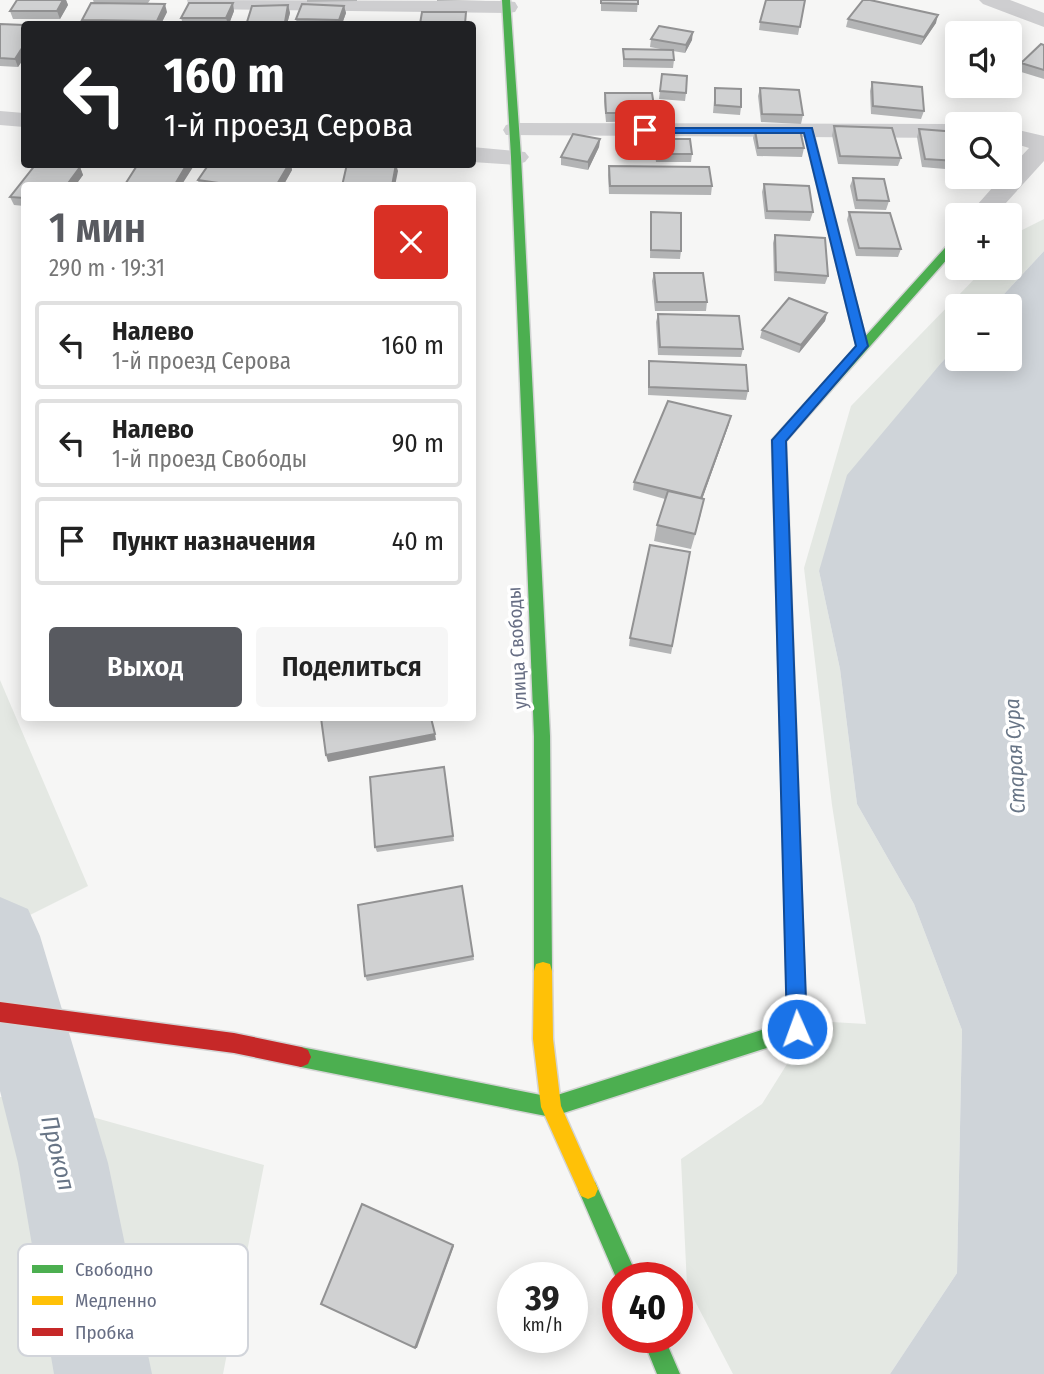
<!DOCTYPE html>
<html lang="ru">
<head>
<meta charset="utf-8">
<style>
	:root { --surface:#fff; --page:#f6f6f6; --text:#222; --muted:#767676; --line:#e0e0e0; --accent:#585a60 }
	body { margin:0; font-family:"Fira Sans Condensed",sans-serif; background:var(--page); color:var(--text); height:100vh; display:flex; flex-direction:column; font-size:26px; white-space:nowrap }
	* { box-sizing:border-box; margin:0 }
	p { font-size:23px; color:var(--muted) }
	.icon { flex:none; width:38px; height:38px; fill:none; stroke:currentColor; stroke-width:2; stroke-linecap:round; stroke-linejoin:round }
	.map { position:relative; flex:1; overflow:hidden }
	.details { position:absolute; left:21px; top:182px; width:455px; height:539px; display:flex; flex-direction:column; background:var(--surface); border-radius:7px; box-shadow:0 4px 18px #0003 }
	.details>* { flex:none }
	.banner { position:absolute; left:21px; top:21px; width:455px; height:147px; border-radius:7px; box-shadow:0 4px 18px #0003; background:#202124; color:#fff; overflow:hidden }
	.buttons { position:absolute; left:945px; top:21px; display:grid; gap:14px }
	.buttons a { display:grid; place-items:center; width:77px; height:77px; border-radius:7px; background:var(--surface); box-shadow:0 4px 18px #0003; font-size:35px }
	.speed { position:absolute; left:497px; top:1262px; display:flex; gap:14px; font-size:35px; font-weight:700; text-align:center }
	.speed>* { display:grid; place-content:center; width:91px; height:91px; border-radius:50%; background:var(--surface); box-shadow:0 4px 18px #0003; line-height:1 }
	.speed small { font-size:18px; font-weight:400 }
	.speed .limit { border:10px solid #d22; background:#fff; color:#111 }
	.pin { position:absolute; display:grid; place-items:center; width:60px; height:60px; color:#fff; margin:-30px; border-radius:14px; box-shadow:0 4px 10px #0006 }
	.me { position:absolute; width:77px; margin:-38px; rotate:358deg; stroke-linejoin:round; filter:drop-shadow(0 0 5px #0008) }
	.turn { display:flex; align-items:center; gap:24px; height:147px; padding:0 28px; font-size:32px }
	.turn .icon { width:91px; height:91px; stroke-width:2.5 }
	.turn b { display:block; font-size:49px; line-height:60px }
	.round { display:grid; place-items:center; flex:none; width:74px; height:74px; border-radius:7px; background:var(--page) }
	.head { display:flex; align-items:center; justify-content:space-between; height:119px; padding:0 28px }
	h1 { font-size:42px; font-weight:600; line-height:52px; color:var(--accent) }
	.primary-button { display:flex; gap:14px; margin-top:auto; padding:14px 28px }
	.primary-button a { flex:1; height:80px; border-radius:7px; background:var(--accent); color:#fff; font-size:28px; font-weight:600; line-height:80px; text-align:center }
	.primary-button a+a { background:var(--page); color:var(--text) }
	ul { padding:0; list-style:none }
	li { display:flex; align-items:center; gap:21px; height:88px; margin:0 14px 10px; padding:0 14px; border:4px solid var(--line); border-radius:7px }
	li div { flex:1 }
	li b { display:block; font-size:26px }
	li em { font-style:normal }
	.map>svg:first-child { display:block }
	.green { fill:#e4e8e3 }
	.water { fill:#cfd4d9 }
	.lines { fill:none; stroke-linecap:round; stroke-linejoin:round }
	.river { fill:#cfd4d9; fill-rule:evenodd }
	.fast-casing { stroke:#d3d4d4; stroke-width:3 }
	.slow-casing { stroke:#d3d4d4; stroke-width:3 }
	.jam-casing { stroke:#d3d4d4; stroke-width:3 }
	.lane { fill:#ceced0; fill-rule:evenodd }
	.street { fill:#ceced0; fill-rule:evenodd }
	.fast { fill:#4caf50; fill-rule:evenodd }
	.slow { fill:#ffc107; fill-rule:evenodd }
	.jam { fill:#c62828; fill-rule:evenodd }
	.wall { fill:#b3b4b5 }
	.shaded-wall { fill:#929293 }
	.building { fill:#d0d1d2; stroke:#929293; stroke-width:2 }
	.route { fill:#1a73e8; stroke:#114b97; stroke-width:2 }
	.labels { text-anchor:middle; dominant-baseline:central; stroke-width:7; stroke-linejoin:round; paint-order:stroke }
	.street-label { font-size:19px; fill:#676e84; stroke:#fff }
	.water-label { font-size:21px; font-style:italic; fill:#687586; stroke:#fff }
	.near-water-label { font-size:24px; font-style:italic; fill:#687586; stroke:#fff }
	.key { fill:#fff; stroke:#d1d4da; stroke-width:2 }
	.key-label { font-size:19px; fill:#676e84 }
</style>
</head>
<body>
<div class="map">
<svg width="1044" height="1374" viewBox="0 0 1044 1374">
	<rect width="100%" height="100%" fill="#f6f6f5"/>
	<!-- green -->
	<path class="green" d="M1044 219V251L993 306H957V346L942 362 819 571 840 669 857 804 914 904 962 1030 957 1273 890 1374H733L687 1286 681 1159 762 1104 814 1021 866 1024 832 805 804 568 851 406 985 268H1010V242L1022 230Z
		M0 680 88 886 0 930Z
		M17 1096 264 1165 223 1374H0V1097Z"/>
	<!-- water -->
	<path class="water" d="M1044 251V1374H890L957 1273 962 1030 914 904 857 804 840 669 819 571 847 475 942 362 957 346V359H1010V306H993Z"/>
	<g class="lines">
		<!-- river -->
		<path class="river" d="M0 897 28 909 40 936 108 1163 152 1374H54L18 1163 0 1091Z"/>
		<!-- fast casing -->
		<g class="fast-casing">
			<path id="fast" d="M502 0H510L521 157 550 736 552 971 550 978 543 980 536 978 534 971V736L511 157Z
				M957 238V248L786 441 797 756 795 761 789 763 783 761 781 756 772 440 953 239Z
				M796 986 803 988C808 1001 809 1023 804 1036L551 1117 301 1067 294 1064 291 1057 294 1050 301 1047 551 1097 787 1022V995L789 988Z
				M588 1179 595 1182 638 1278H618V1282L578 1189 581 1182Z
				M642 1337H664L680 1374H657Z"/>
		</g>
		<!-- slow casing -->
		<g class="slow-casing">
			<path id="slow" d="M789 749 795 751 797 756 805 995 803 1002 796 1004 789 1002 787 995 781 756 783 751Z
				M543 962 550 964 552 971 553 1039 561 1106 598 1189 595 1196 588 1199 581 1196 541 1107 533 1039 534 971 536 964Z"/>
		</g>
		<!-- jam casing -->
		<g class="jam-casing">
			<path id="jam" d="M0 1002 234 1033 301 1047 308 1050 311 1057 308 1064 301 1067 234 1053 0 1022Z"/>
		</g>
		<!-- lane -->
		<path class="lane" d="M808 126 814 130 869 346 862 351 855 346 802 130Z"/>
		<!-- street -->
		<path class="street" d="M187 0 507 1 515 2 518 7 515 12 507 13 197 9 189 8Z
			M979 0H1010L1044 13V27L983 4Z
			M0 111 24 113V127L0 125Z
			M515 123 957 124H959H957V138L506 135 503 130 506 125Z
			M1010 128 1044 136V161L995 215H968L1002 177H1010V168L1029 148 1010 142Z
			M472 147 525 152 529 157 525 162 516 165 472 162Z"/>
		<!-- fast -->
		<use href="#fast" class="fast"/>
		<!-- slow -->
		<use href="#slow" class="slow"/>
		<!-- jam -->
		<use href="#jam" class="jam"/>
	</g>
	<!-- wall -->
	<path class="wall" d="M17 0H66L68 5 60 19H13L10 11Z
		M93 0H150L148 3H94Z
		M307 0H357V1L307 2Z
		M437 0H486L437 1Z
		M601 0H638L637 12 601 11Z
		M805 0 798 35 759 30 760 22Z
		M288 5 290 13 287 24H248L247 22Z
		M344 6 346 13 342 24H297L296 19Z
		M234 11 229 24H183L181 18Z
		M167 12 161 24H83L82 20Z
		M848 19 936 23 921 45 846 27Z
		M0 24 24 25V58L18 67 0 66Z
		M651 39 692 40 685 53 673 51 674 60 673 68 623 67V49L666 50 650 47Z
		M1044 45V79L1018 71 1021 63Z
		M662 74 686 93 685 101 659 99Z
		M872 82 924 111 921 119 871 114 870 91Z
		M715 88 741 107 740 115 713 113Z
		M760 88 803 115 801 124 761 122 758 96Z
		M605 93 655 113 654 121 606 122 604 101Z
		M834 126 901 158 898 166 838 164 832 135Z
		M919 129 957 132V170L922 167 917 137Z
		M755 130 804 148 802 157 757 156 753 138Z
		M600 139 599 147 588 170 561 165V157Z
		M655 139 692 154 691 162H656L654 147Z
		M36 164H57L80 167 83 175 75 186H24V206L14 205 10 197Z
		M209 164H291L292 170 283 186H199L198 180Z
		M609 166 712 186 711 195 609 194 608 175Z
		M853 178 889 201 886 210 855 209 850 186Z
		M764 184 813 212 810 221 765 219 762 192Z
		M651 212 681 251 680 259 650 258Z
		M849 212 901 249 898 257 856 256 847 220Z
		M775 235 828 276 825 284 774 281 773 243Z
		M654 273 707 302 706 311H655L652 281Z
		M827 313 825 321 799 353 760 338 762 330Z
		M658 314 743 349 741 357 658 355 656 322Z
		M649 361 748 391 746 400 648 395V369Z
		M729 424 702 499 701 514 691 549 654 541 657 525 665 499 633 490 634 482Z
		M690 552 671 654 629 646 630 638Z
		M444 767 454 841 377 852 375 847Z
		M462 886 474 960 367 981 365 976Z"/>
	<!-- shaded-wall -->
	<path class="shaded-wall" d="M63 0H66L68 5 60 19 57 11Z
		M233 3 234 11 229 24H228L226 18Z
		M165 4 167 12 161 24H158L157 21Z
		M288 5 290 13 287 24H285V22Z
		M344 6 346 13 342 24H340L339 20Z
		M938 15 936 23 921 45 924 37Z
		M693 32 692 40 685 53 686 45Z
		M24 45V58L18 67 15 59Z
		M600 139 599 147 588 170V162Z
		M187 164H195L181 186H174Z
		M289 164H291L292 170 283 186H276Z
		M396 164 398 171 395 186H392Z
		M80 167 83 175 75 186H66Z
		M827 313 825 321 799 353 801 345Z
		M731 416 729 424 699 508 701 500Z
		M435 734 436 740 328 762 326 755Z
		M453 1245 454 1246 417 1348H415Z"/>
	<!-- building -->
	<path class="building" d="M17 0H63L57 11H10Z
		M601 0H638V4L601 3Z
		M766 0H805L800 27 760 22Z
		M863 0H870L938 15 924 37 848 19Z
		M91 3 165 4 157 21 82 20Z
		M189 3H233L226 18H181Z
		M302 4 344 6 339 20 296 19Z
		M288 5 285 22H247L252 6Z
		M422 12H466L465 24H420Z
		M0 24 24 25V45L15 59 0 58Z
		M659 26 693 32 686 45 651 39Z
		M1041 44 1044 45V70L1021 63Z
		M623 49 673 50 674 60 624 59Z
		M662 74 687 76 686 93 660 91Z
		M872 82 922 87 924 111 873 106Z
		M715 88 741 89V107L715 105Z
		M760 88 799 90 803 115 762 114Z
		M605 93H652L655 113H606Z
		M834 126 892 128 901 158 840 156Z
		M919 129 957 132V161L925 159Z
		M755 130H800L804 148H758Z
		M573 134 600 139 588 162 561 157Z
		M655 139H690L692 154H657Z
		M36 164H57L80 167 66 186H24V198L10 197Z
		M138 164H187L174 186H124Z
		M209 164H289L276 186H239L198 180Z
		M347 164H396L392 186H342Z
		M609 166 709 167 712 186H610Z
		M853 178 884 179 889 201 857 200Z
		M764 184 809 186 813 212 767 211Z
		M651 212 681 213V251L651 250Z
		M849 212 890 213 901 249 859 248Z
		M775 235 825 238 828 276 776 272Z
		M654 273H703L707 302H657Z
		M789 298 827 313 801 345 762 330Z
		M658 314 739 316 743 349 660 347Z
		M649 361 746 365 748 391 649 387Z
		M668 401 731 416 701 498 634 482Z
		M668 491 704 499 695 534 657 525Z
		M650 545 690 552 672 646 630 638Z
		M321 718H431L435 734 326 755Z
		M444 767 453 836 375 847 370 777Z
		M462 886 473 956 365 976 358 905Z
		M362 1204 453 1245 415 1348 321 1304Z"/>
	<!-- route -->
	<path class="route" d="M642 128H812L868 346 786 441 807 1029 804 1036 797 1039 790 1036 787 1029 772 440 856 346 804 133H645L640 130Z"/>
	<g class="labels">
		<!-- street labels -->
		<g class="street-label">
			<text transform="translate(517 648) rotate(-93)">улица Свободы</text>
		</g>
		<!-- water labels -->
		<g class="water-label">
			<text transform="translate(1015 756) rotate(-93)">Старая Сура</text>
		</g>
		<!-- near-water labels -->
		<g class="near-water-label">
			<text transform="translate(58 1153) rotate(76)">Прокоп</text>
		</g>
	</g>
	<!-- legend -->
	<rect x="18" y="1244" width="230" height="112" rx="10" class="key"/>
	<rect x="32" y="1265" width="31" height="8" fill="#4caf50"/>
	<rect x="32" y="1296" width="31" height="9" fill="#ffc107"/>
	<rect x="32" y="1328" width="31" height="8" fill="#c62828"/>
	<g class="key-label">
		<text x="75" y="1276">Свободно</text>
		<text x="75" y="1307">Медленно</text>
		<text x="75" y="1339">Пробка</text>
	</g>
</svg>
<div class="buttons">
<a><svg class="icon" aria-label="sound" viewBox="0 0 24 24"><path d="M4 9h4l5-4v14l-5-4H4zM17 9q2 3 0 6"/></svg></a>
<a><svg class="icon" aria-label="search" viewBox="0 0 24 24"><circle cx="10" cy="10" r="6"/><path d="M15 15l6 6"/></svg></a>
<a>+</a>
<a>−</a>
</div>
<div class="speed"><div>39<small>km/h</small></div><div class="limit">40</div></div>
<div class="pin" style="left:645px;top:130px;background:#d93025"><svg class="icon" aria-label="arrive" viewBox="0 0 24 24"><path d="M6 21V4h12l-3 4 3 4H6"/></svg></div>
<svg class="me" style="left:797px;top:1029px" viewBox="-20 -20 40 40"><circle r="17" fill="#1a73e8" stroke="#fff" stroke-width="3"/><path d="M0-11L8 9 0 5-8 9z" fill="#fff"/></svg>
<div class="banner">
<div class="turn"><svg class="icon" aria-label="left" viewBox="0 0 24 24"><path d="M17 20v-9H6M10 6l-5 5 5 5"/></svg><div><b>160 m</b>1-й проезд Серова</div></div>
</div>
<section class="details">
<div class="head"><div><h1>1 мин</h1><p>290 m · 19:31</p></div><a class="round" style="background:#d93025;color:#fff"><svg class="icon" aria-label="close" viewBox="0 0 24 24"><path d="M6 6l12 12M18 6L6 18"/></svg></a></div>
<ul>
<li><svg class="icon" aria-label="left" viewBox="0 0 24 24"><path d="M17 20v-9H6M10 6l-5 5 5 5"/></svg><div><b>Налево</b><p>1-й проезд Серова</p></div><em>160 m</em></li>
<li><svg class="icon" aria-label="left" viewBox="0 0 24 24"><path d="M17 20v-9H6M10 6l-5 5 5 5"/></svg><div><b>Налево</b><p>1-й проезд Свободы</p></div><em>90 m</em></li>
<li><svg class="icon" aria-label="arrive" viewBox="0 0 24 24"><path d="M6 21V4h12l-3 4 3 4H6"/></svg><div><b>Пункт назначения</b></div><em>40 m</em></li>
</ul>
<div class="primary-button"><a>Выход</a><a>Поделиться</a></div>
</section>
</div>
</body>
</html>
